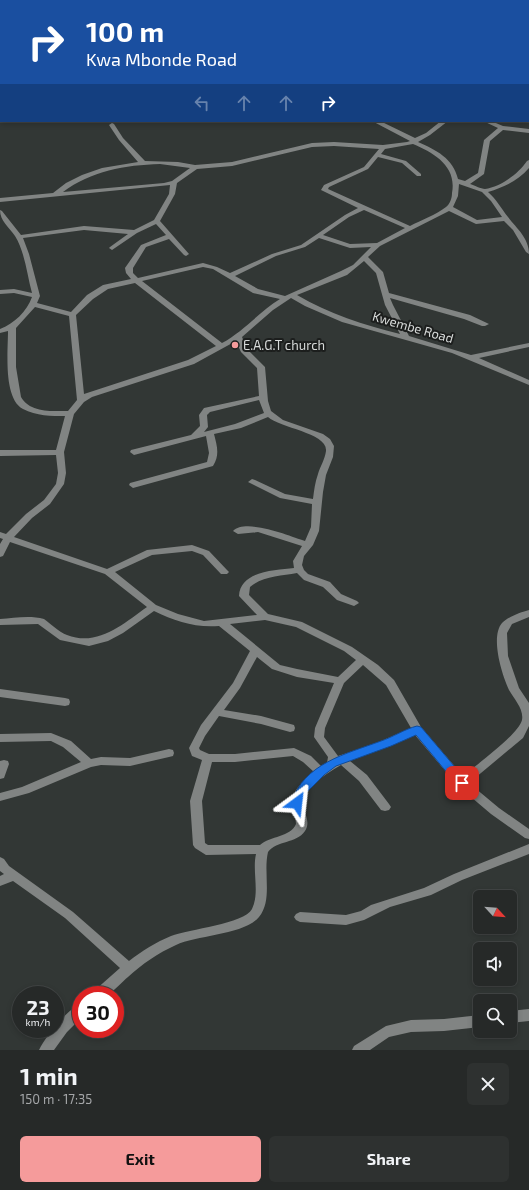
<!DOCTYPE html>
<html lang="en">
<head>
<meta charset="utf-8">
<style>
	:root { --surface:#262928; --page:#2e3130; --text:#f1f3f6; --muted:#a4a6a8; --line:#424545; --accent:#f59b9b }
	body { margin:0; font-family:"Exo 2",sans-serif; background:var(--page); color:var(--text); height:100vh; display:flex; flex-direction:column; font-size:15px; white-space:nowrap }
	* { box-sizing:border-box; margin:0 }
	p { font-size:13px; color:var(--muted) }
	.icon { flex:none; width:22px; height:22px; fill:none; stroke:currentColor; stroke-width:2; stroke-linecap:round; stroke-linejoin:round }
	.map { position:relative; height:1050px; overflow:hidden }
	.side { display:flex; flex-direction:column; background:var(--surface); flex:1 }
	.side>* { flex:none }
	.guide { position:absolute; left:0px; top:0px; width:529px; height:122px; box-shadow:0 2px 6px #0003,0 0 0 1px var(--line); background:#1a4fa0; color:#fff; overflow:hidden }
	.needle { width:26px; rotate:116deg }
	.fabs { position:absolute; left:473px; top:890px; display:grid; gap:8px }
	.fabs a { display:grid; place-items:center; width:44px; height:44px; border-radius:6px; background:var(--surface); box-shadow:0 2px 6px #0003,0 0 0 1px var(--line); font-size:20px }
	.speed { position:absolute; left:12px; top:986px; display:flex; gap:8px; font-size:20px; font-weight:700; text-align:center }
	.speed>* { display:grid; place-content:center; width:52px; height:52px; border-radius:50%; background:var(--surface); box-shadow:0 2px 6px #0003,0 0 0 1px var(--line); line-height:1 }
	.speed small { font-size:10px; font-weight:400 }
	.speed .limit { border:6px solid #d22; background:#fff; color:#111 }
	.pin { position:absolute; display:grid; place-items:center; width:34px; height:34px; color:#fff; margin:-17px; border-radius:8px; box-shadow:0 2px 6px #0006 }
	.me { position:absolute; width:44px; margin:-22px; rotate:30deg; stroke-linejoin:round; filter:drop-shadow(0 0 3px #0008) }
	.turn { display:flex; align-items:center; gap:14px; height:84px; padding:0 20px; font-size:18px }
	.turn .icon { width:52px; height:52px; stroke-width:2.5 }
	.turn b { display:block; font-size:28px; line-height:34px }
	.lanes { display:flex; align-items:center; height:38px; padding:0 20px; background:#0003; justify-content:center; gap:20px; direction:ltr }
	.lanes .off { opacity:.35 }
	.round { display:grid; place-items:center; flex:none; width:42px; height:42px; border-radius:6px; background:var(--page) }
	.headline { display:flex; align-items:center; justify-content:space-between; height:68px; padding:0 20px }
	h1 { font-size:24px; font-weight:700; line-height:30px }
	.action { display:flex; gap:8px; margin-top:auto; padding:8px 20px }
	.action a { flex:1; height:46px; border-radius:6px; background:var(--accent); color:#111; font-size:16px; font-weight:700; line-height:46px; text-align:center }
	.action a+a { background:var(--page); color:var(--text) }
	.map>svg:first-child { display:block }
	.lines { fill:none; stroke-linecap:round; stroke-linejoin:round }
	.minor { fill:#818483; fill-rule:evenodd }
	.route { fill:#1a73e8; stroke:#114b97 }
	.poi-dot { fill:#f59b9b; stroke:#1c1e1d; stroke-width:1.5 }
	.labels { text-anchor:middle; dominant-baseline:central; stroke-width:4; stroke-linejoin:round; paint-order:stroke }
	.street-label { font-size:13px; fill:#d7dad9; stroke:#1c1e1d }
	.poi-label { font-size:13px; fill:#d7dad9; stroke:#1c1e1d; text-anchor:start }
</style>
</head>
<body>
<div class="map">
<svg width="529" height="1050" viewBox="0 0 529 1050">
	<rect width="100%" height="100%" fill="#323735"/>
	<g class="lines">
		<!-- minor -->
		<path class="minor" d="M116 0H125L126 1H116Z
			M175 0H179L180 1H174Z
			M286 0H290L291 1H285Z
			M377 0H393L394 1H377Z
			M0 17H1V21H0Z
			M0 46 1 47V51L0 50Z
			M528 81H529V85H528Z
			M528 90H529V94H528Z
			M372 121H380L415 138 426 133 441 121H448L430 135 418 142C436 150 453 158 458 179L465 181 478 173 484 140 498 128 483 121H491L503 126 529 129V133L503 130 490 141 484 174 470 184C474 185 481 189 485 189 501 187 519 173 527 161L529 160V168C518 181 504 187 488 192 496 199 501 208 508 217 517 229 529 238 529 254L526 252 513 230 504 221 476 224 449 211 380 246 368 257 383 272 389 293 470 315 489 324 485 326H482L464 319 390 298 393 305 409 336 471 355 529 343V347L479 358 529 380V385L452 353 342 322 305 306 291 298 273 310 242 337 247 349 265 367 268 401 271 411 283 420 323 434 330 439 334 446 333 457 326 475 323 492 319 531 313 545 304 556 302 565 304 570 308 574 330 582 341 594 357 601 359 603 354 606 337 600 323 587 304 580 297 573C281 576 263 576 250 587L249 595 268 614 302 622 352 647 378 665 394 680 421 727 463 776C475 766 519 734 522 720 524 709 514 699 509 690 502 675 490 637 502 623 508 617 521 612 529 610V617L512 624 507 633 508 656 519 688 529 703V726L523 738 469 783 499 808 529 829V839L525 838 491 814 458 786 415 735 350 761 367 775 389 804 391 807 389 810 385 811 381 810 359 781 341 765C329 772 302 788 303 804 304 813 311 822 305 831 296 844 277 840 268 852 263 873 273 900 259 917 244 935 197 935 176 945 158 953 142 964 128 977 123 981 112 993 107 995 103 996 96 995 92 995L94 991 120 968 65 918 13 881 0 886V876L4 874 0 871V857L4 859 9 866 73 912 129 961C142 951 156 942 171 936 189 929 244 924 252 909 260 893 252 871 256 854L206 855 195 848 193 845 190 801 202 760 192 756 189 748 201 725 233 683 250 651 219 626C195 628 175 621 154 611L123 633 108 641 89 646 60 640 38 624 0 625V619C14 618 30 615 44 619 51 624 59 632 67 635 98 647 123 624 147 607L105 574 10 542 3 556 0 557V544L3 539 0 538V532L6 534 26 514 44 500 56 484 58 473 56 455 0 456V450H56L65 416C52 416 36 416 23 409 3 398 8 351 8 331L0 333V329C14 324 27 311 32 297L14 293 0 294V290L14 289 32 293C27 275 25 252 15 236 9 227 0 221 0 210L2 211 21 235 84 226 134 230 154 220 169 194 170 185 0 202V198L53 193 66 183 82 175 102 168 138 162 119 140 109 125 112 123 114 124 123 138 145 161 178 162 195 165 232 162 312 143 334 142 383 145 407 142 410 141ZM413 144C434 153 457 166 452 193 452 198 450 204 446 207 436 215 421 220 410 226L328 189 329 187 368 169 378 157 402 163 417 176H421V174L406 161 381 154 385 149ZM334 146 379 149 364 167 324 185 321 190 358 208 345 215 301 245 272 254 230 273 217 267 203 263 138 278 133 273V268L146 247 169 239 184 255 186 256 189 254 160 221 175 194 177 183 197 169 232 166 312 147ZM160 164 190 168 172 181 164 183 63 192C91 171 125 165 160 164ZM459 184 482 192 491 201 502 217 477 220 453 207 458 196ZM364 210 405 228 377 243 350 244 323 235 349 217ZM156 224 166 235 141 245 125 268 126 273 131 279 103 285 87 295 71 312 37 303 40 296 29 254 23 238 84 230 128 234 110 247 109 248 112 250 137 233ZM319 238 350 248 371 247 353 265 341 271 285 296 258 289 235 276 276 256 305 247ZM364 261 376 273 385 305 400 334C364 325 329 314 297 295L347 275ZM203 267 213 269 253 293 280 299C259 312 244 331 222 343L142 281ZM135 283 216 346 188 360 84 394 76 315 93 299 108 289ZM35 307 69 316 77 400 68 411C52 411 30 413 21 397L16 367V328ZM236 341 241 352 257 368 259 396 204 408 199 415 200 426 191 435 131 450 130 452 134 455 206 436 209 453 207 462 130 483 129 485 133 488 213 466C220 455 217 446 214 434L241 428 268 417C280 428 328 433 326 451 325 459 320 467 318 474 315 482 314 491 313 499L285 494 255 480 252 479 248 482 280 498 312 504 311 527 305 541C290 536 246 518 233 531L238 534 258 532 302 546 293 561 294 568C275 570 240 571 239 596L257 615 204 621 178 614 156 605 115 572 152 555 192 551 203 555 221 574H227L229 572 227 570 209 551 192 545 147 550 107 569 14 537 32 518 50 504 64 484 66 473 64 452 74 414 84 402 92 397 194 364ZM259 400 264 413 235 424 204 432 208 427 207 415 210 412ZM265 620 296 627 344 651 356 660 338 677 297 669 280 665 230 624ZM257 657 272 669 297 677 334 683 315 728 314 737 328 757 327 763 321 766 311 756 294 748 235 754H209L200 750 199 748 205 736 219 716 261 724 290 732 294 731 295 728 294 725 261 716 224 710 240 688ZM363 665 386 685 411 728 372 745 338 756 324 737 325 728 344 683ZM293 756 303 762 314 772C304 781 290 791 292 806 293 812 296 818 296 824 291 837 270 836 260 845H208L205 843 202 801 212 762H235Z
			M0 689 65 698 69 699 70 702 69 705 65 706 0 697Z
			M51 733 71 741 91 759 101 757 130 758 169 749 173 750 174 753 173 756 169 757 130 766 101 765 91 767 29 793 0 801V793L22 787 81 762 63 747 51 741 0 742V734Z
			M4 760 8 761 9 764 4 778 0 779V761Z
			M529 844V854L462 880 431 895 390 907 364 920 346 925 300 922 296 920 294 917 296 914 300 912 346 915 361 911 371 905 424 888 454 874Z
			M81 1004V1018L67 1032 54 1050H39C46 1036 66 1010 81 1004Z
			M529 1009V1021L510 1023V1011Z
			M480 1015V1027L444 1031 411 1032 389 1037 370 1050H352L354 1046 386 1026 411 1020 444 1019Z"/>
	</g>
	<!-- route -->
	<path class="route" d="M417 726 421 727 466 780 467 783 466 786 462 787 458 786 416 735 391 746 336 766 324 775 305 794 301 806 297 807 293 806 291 803C304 763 346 754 381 741 393 737 405 729 417 726Z"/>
	<!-- markers -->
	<circle class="poi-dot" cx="235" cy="345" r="4"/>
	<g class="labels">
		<!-- street labels -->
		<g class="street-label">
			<text transform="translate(413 327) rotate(16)">Kwembe Road</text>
		</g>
		<!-- poi labels -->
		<g class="poi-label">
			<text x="243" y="345">E.A.G.T church</text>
		</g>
	</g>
</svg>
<div class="fabs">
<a><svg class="needle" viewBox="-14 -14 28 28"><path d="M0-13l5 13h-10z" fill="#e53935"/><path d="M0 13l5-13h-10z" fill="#a4a6a8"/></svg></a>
<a><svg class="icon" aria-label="sound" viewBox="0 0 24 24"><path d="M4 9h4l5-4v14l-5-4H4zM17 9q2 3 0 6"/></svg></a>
<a><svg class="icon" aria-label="search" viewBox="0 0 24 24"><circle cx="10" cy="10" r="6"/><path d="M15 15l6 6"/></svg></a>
</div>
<div class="speed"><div>23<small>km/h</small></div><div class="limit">30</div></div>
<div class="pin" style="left:462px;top:783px;background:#d93025"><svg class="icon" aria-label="arrive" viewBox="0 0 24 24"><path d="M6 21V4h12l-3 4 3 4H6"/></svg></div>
<svg class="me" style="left:297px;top:803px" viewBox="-20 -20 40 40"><path d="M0-17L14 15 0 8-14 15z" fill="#1a73e8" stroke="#fff" stroke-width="4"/></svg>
<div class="guide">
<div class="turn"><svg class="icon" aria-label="right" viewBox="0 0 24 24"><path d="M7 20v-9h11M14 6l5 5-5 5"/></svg><div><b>100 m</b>Kwa Mbonde Road</div></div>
<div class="lanes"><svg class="icon off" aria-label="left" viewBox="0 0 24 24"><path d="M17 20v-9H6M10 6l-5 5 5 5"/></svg><svg class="icon off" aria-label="ahead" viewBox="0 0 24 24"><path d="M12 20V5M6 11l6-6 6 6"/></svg><svg class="icon off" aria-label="ahead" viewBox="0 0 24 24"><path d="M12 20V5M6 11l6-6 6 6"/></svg><svg class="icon" aria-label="right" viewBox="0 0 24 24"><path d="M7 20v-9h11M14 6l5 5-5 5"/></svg></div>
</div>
</div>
<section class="side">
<div class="headline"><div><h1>1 min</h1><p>150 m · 17:35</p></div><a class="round"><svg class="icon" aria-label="close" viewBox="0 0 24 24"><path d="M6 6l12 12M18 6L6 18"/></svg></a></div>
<div class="action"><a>Exit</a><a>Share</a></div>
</section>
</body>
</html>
